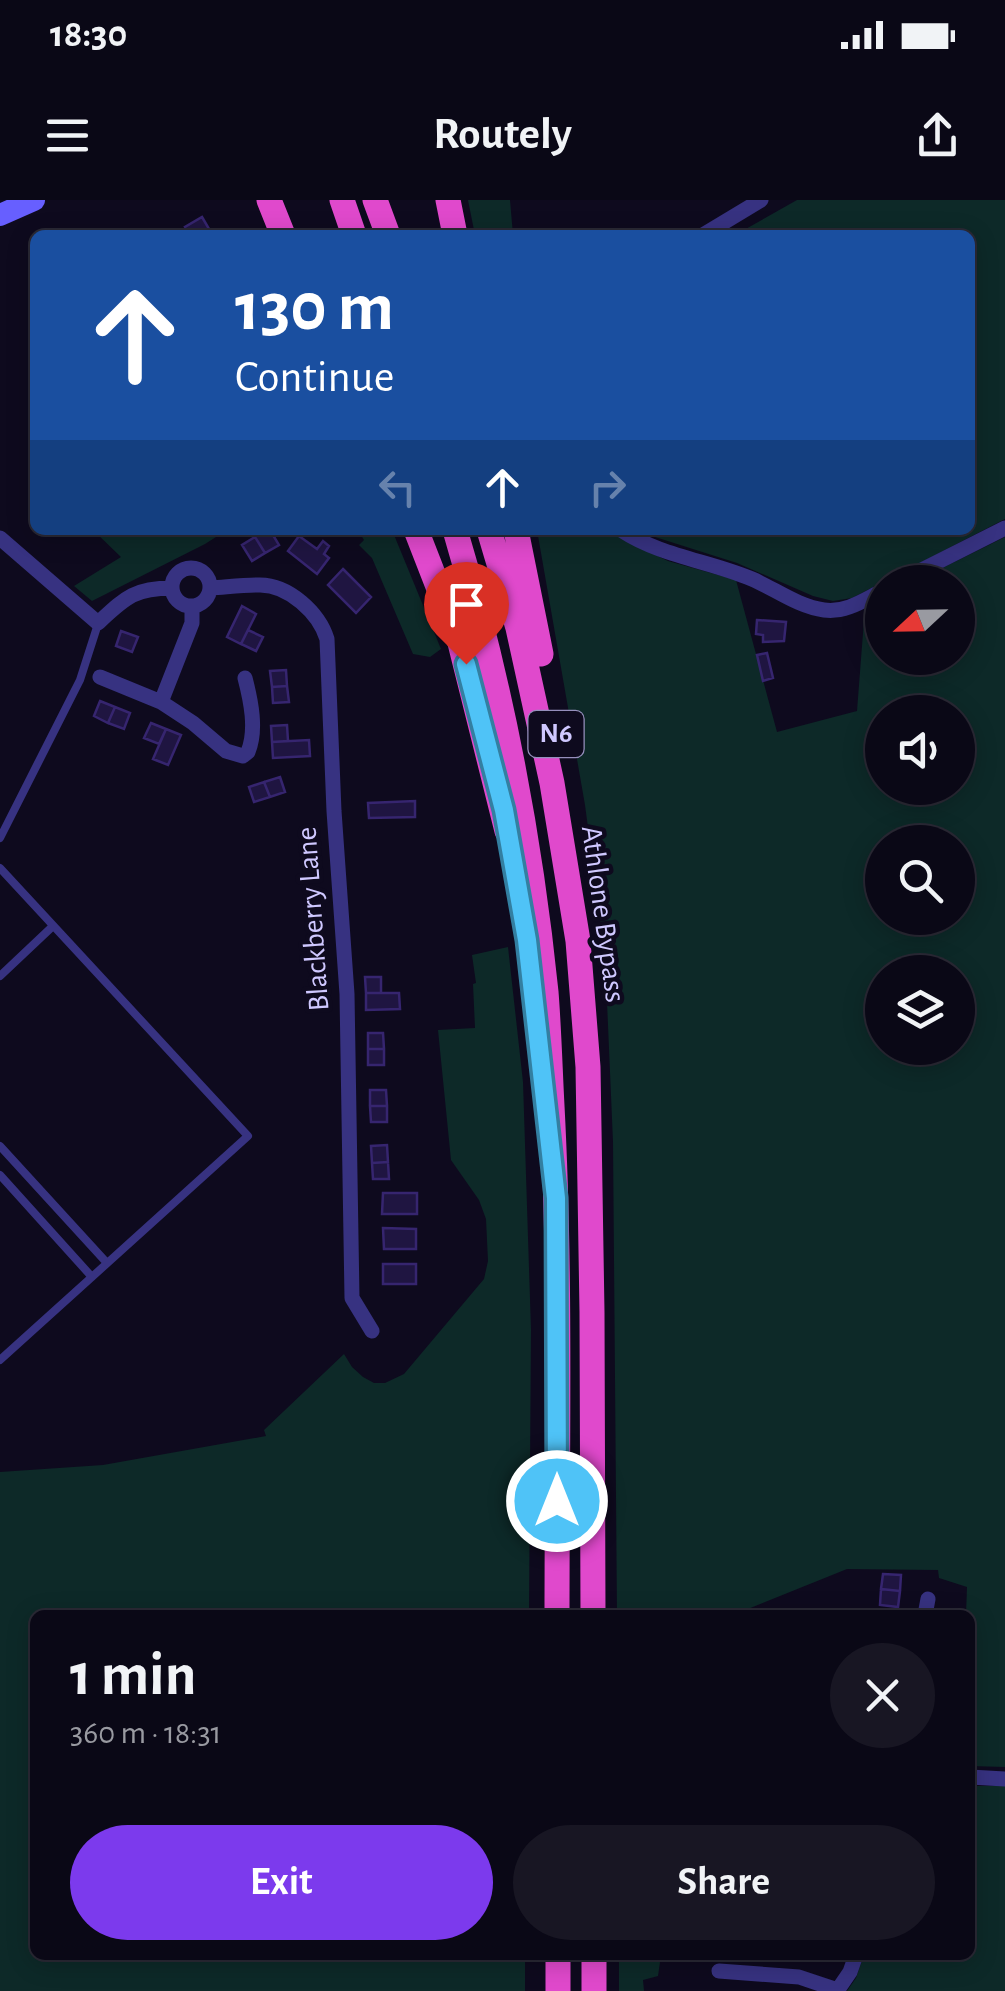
<!DOCTYPE html>
<html lang="en">
<head>
<meta charset="utf-8">
<style>
	:root { --surface:#0a0816; --page:#181623; --text:#f1f3f6; --muted:#999aa1; --line:#2a2935; --accent:#7c3aed }
	body { margin:0; font-family:"Alegreya Sans",sans-serif; background:var(--page); color:var(--text); height:100vh; display:flex; flex-direction:column; font-size:38px; white-space:nowrap }
	* { box-sizing:border-box; margin:0 }
	p { font-size:32px; color:var(--muted) }
	.icon { flex:none; width:55px; height:55px; fill:none; stroke:currentColor; stroke-width:2; stroke-linecap:round; stroke-linejoin:round }
	.map { position:relative; flex:1; overflow:hidden }
	.side { position:absolute; left:30px; top:1410px; width:945px; height:350px; display:flex; flex-direction:column; background:var(--surface); border-radius:15px; box-shadow:0 5px 25px #0003,0 0 0 2px var(--line) }
	.side>* { flex:none }
	.guide { position:absolute; left:30px; top:30px; width:945px; height:305px; border-radius:15px; box-shadow:0 5px 25px #0003,0 0 0 2px var(--line); background:#1a4fa0; color:#fff; overflow:hidden }
	.needle { width:65px; rotate:248deg }
	.tools { position:absolute; left:865px; top:365px; display:grid; gap:20px }
	.tools a { display:grid; place-items:center; width:110px; height:110px; border-radius:50%; background:var(--surface); box-shadow:0 5px 25px #0003,0 0 0 2px var(--line); font-size:50px }
	.pin { position:absolute; display:grid; place-items:center; width:85px; height:85px; color:#fff; margin:-102px -42px; border-radius:50% 50% 50% 0; rotate:-45deg; box-shadow:0 0 10px #0007 }
	.pin .icon { rotate:45deg }
	.me { position:absolute; width:110px; margin:-55px; rotate:0deg; stroke-linejoin:round; filter:drop-shadow(0 0 8px #0008) }
	.turn { display:flex; align-items:center; gap:35px; height:210px; padding:0 40px; font-size:45px }
	.turn .icon { width:130px; height:130px; stroke-width:2.5 }
	.turn b { display:block; font-size:70px; line-height:85px }
	.lanes { display:flex; align-items:center; height:95px; padding:0 40px; background:#0003; justify-content:center; gap:50px; direction:ltr }
	.lanes .off { opacity:.35 }
	.round { display:grid; place-items:center; flex:none; width:105px; height:105px; border-radius:52px; background:var(--page) }
	.headline { display:flex; align-items:center; justify-content:space-between; height:170px; padding:0 40px }
	h1 { font-size:60px; font-weight:700; line-height:75px }
	.primary-button { display:flex; gap:20px; margin-top:auto; padding:20px 40px }
	.primary-button a { flex:1; height:115px; border-radius:60px; background:var(--accent); color:#fff; font-size:40px; font-weight:700; line-height:115px; text-align:center }
	.primary-button a+a { background:var(--page); color:var(--text) }
	.status { display:flex; justify-content:space-between; align-items:center; height:70px; padding:0 50px; background:var(--surface); direction:ltr }
	.status svg { height:28px; fill:currentColor }
	header { display:flex; justify-content:space-between; align-items:center; height:130px; padding:0 40px; background:var(--surface); font-size:45px; font-weight:700 }
	.map>svg:first-child { display:block }
	.green { fill:#0d2928; fill-rule:evenodd }
	.building { fill:#1f1541; stroke:#36256f; stroke-width:2.5 }
	.lines { fill:none; stroke-linecap:round; stroke-linejoin:round }
	.service { stroke:#373281; stroke-width:8 }
	.minor { stroke:#373281; stroke-width:15 }
	.secondary { stroke:#675fff; stroke-width:22 }
	.trunk { stroke:#e049cc; stroke-width:25 }
	.route-casing { stroke:#337fa1; stroke-width:25 }
	.route { stroke:#4fc3f7; stroke-width:18 }
	.labels { text-anchor:middle; dominant-baseline:central; stroke-width:9; stroke-linejoin:round; paint-order:stroke }
	.shield { fill:#0e0a1e; stroke:#958fbc; stroke-width:2.5 }
	.shield-label { font-size:28px; font-weight:bold; fill:#cfc8ff }
	.street-label { font-size:30px; fill:#cfc8ff; stroke:#0e0a1e }
</style>
</head>
<body>
<div class="status"><b>18:30</b><svg viewBox="0 0 49 12"><path d="M0 12V9h3v3zM5 12V6h3v6zM10 12V3h3v9zM15 12V0h3v12zM26 1h20v11H26zM47 4h2v5h-2z"/></svg></div>
<header><svg class="icon" aria-label="menu" viewBox="0 0 24 24"><path d="M4 6h16M4 12h16M4 18h16"/></svg>Routely<svg class="icon" aria-label="share" viewBox="0 0 24 24"><path d="M12 15V3M7 8l5-5 5 5M5 13v7h14v-7"/></svg></header>
<div class="map">
<svg width="1005" height="1791" viewBox="0 0 1005 1791">
	<rect width="100%" height="100%" fill="#0e0a1e"/>
	<!-- green -->
	<path class="green" d="M468 0H510L513 35H475Z
		M797 0H1005V319L852 398 833 401 813 396 737 363 633 330H970V35H735Z
		M93 330H227L205 344 92 401 74 386 121 357Z
		M358 330H392L441 449 430 457 413 454 372 358 359 345 364 340Z
		M537 330H614L635 345 668 361 736 380 777 532 857 511 865 407 882 398V458H958V382H914L1005 337V1567L970 1566V1415H966L967 1387 939 1378 938 1370 847 1369 733 1415H617L613 942 605 755 585 605ZM882 512H958V588H882ZM882 642H958V718H882ZM882 772H958V848H882Z
		M508 747 523 882 531 1130 529 1415H35V1755H525V1791H0V1272L103 1265 266 1236 264 1230 344 1154 352 1167 363 1177 374 1183H385L404 1174 484 1079 488 1061 486 1019 479 1000 451 960 438 830 475 828 473 784 476 783 472 755Z
		M970 1586H1005V1791H847L856 1778 864 1755H970Z
		M619 1755H661L658 1776 643 1780 644 1791H619Z"/>
	<!-- building -->
	<path class="building" d="M202 17 212 34 190 35 185 27Z
		M267 330H270L279 345 265 353 255 337Z
		M299 336 317 349 323 341 329 346 324 354 329 358 317 374 288 351Z
		M255 337 265 353 252 361 242 345Z
		M343 369 371 397 356 413 328 385Z
		M242 406 256 414 241 444 227 437Z
		M757 420 786 422 784 441 763 442V435L756 434Z
		M248 430 263 437 256 451 241 444Z
		M121 431 138 437 132 452 116 446Z
		M767 453 773 478 763 481 757 455Z
		M286 470 287 486 272 487 270 471Z
		M287 486 289 502 273 503 272 487Z
		M100 501 115 507 108 523 94 516Z
		M115 507 130 513 124 529 108 523Z
		M151 523 166 529 159 544 144 538Z
		M287 525 288 541 272 542 271 526Z
		M166 529 181 535 168 565 153 559Z
		M309 540 310 556 273 558 272 542Z
		M280 577 285 592 270 597 264 582Z
		M264 582 270 597 254 602 249 587Z
		M415 601V617L369 618 368 603Z
		M365 777H381V793H366Z
		M366 793H399L400 809 366 810Z
		M368 833H383L384 849H368Z
		M368 849H384V865H368Z
		M370 890H386L387 906H370Z
		M370 906H387V922H371Z
		M387 945 388 962 372 963 371 946Z
		M388 962 389 979H373L372 963Z
		M383 993H417V1014H382Z
		M383 1028 416 1029V1049H384Z
		M383 1064H416V1084H383Z
		M883 1374 901 1375 900 1391 881 1389Z
		M881 1389 900 1391 898 1407 880 1405Z"/>
	<g class="lines">
		<!-- service -->
		<path class="service" d="M0 638 80 480 98 424
			M0 668 248 936 0 1160
			M0 776 53 726
			M0 946 107 1063
			M0 975 92 1077"/>
		<!-- minor -->
		<path class="minor" d="M703 35 761 0
			M621 330C660 356 710 361 752 379 775 389 799 407 824 410 846 413 864 400 882 391
			M0 338 98 423C125 398 134 388 172 388
			M172 387a19 19 0 1 1 38 0a19 19 0 1 1-38 0Z
			M898 382 1005 328
			M211 388C227 387 244 385 260 385 289 385 319 413 327 439L334 611 347 794 352 1098 372 1131
			M100 477 161 502 192 423V407
			M161 502 193 523 226 551 243 556 248 552C257 530 251 501 245 478
			M925 1415 928 1399
			M970 1577 1005 1579
			M719 1771 799 1777 838 1790
			M837 1791 850 1772 856 1755"/>
		<!-- secondary -->
		<path class="secondary" d="M0 15 34 0"/>
		<!-- trunk -->
		<path class="trunk" d="M269 0 283 35
			M342 0 354 35
			M375 0 388 35
			M448 0 455 35
			M416 330 460 443 507 631
			M455 330C500 480 530 635 546 792 549 830 550 868 552 906 561 1075 557 1245 557 1415
			M489 330 518 428 552 583 578 741 588 867 592 1112 593 1415
			M516 330 541 454
			M594 1755V1791
			M558 1791V1755"/>
	</g>
	<g class="lines">
		<!-- route casing -->
		<g class="route-casing">
			<path id="route" d="M466 464 504 610 527 740 556 998 557 1301"/>
		</g>
		<!-- route -->
		<use href="#route" class="route"/>
	</g>
	<g class="labels">
		<!-- shield labels -->
		<rect class="shield" x="528.5" y="511" width="55" height="46" rx="8"/>
		<g class="shield-label">
			<text x="556" y="534">N6</text>
		</g>
		<!-- street labels -->
		<g class="street-label">
			<text transform="translate(603 714) rotate(82)">Athlone Bypass</text>
			<text transform="translate(313 719) rotate(-94)">Blackberry Lane</text>
		</g>
	</g>
</svg>
<div class="tools">
<a><svg class="needle" viewBox="-14 -14 28 28"><path d="M0-13l5 13h-10z" fill="#e53935"/><path d="M0 13l5-13h-10z" fill="#999aa1"/></svg></a>
<a><svg class="icon" aria-label="sound" viewBox="0 0 24 24"><path d="M4 9h4l5-4v14l-5-4H4zM17 9q2 3 0 6"/></svg></a>
<a><svg class="icon" aria-label="search" viewBox="0 0 24 24"><circle cx="10" cy="10" r="6"/><path d="M15 15l6 6"/></svg></a>
<a><svg class="icon" aria-label="layers" viewBox="0 0 24 24"><path d="M12 4l9 5-9 5-9-5zM3 14l9 5 9-5"/></svg></a>
</div>
<div class="pin" style="left:466px;top:464px;background:#d93025"><svg class="icon" aria-label="arrive" viewBox="0 0 24 24"><path d="M6 21V4h12l-3 4 3 4H6"/></svg></div>
<svg class="me" style="left:557px;top:1301px" viewBox="-20 -20 40 40"><circle r="17" fill="#4fc3f7" stroke="#fff" stroke-width="3"/><path d="M0-11L8 9 0 5-8 9z" fill="#fff"/></svg>
<div class="guide">
<div class="turn"><svg class="icon" aria-label="ahead" viewBox="0 0 24 24"><path d="M12 20V5M6 11l6-6 6 6"/></svg><div><b>130 m</b>Continue</div></div>
<div class="lanes"><svg class="icon off" aria-label="left" viewBox="0 0 24 24"><path d="M17 20v-9H6M10 6l-5 5 5 5"/></svg><svg class="icon" aria-label="ahead" viewBox="0 0 24 24"><path d="M12 20V5M6 11l6-6 6 6"/></svg><svg class="icon off" aria-label="right" viewBox="0 0 24 24"><path d="M7 20v-9h11M14 6l5 5-5 5"/></svg></div>
</div>
<section class="side">
<div class="headline"><div><h1>1 min</h1><p>360 m · 18:31</p></div><a class="round"><svg class="icon" aria-label="close" viewBox="0 0 24 24"><path d="M6 6l12 12M18 6L6 18"/></svg></a></div>
<div class="primary-button"><a>Exit</a><a>Share</a></div>
</section>
</div>
</body>
</html>
